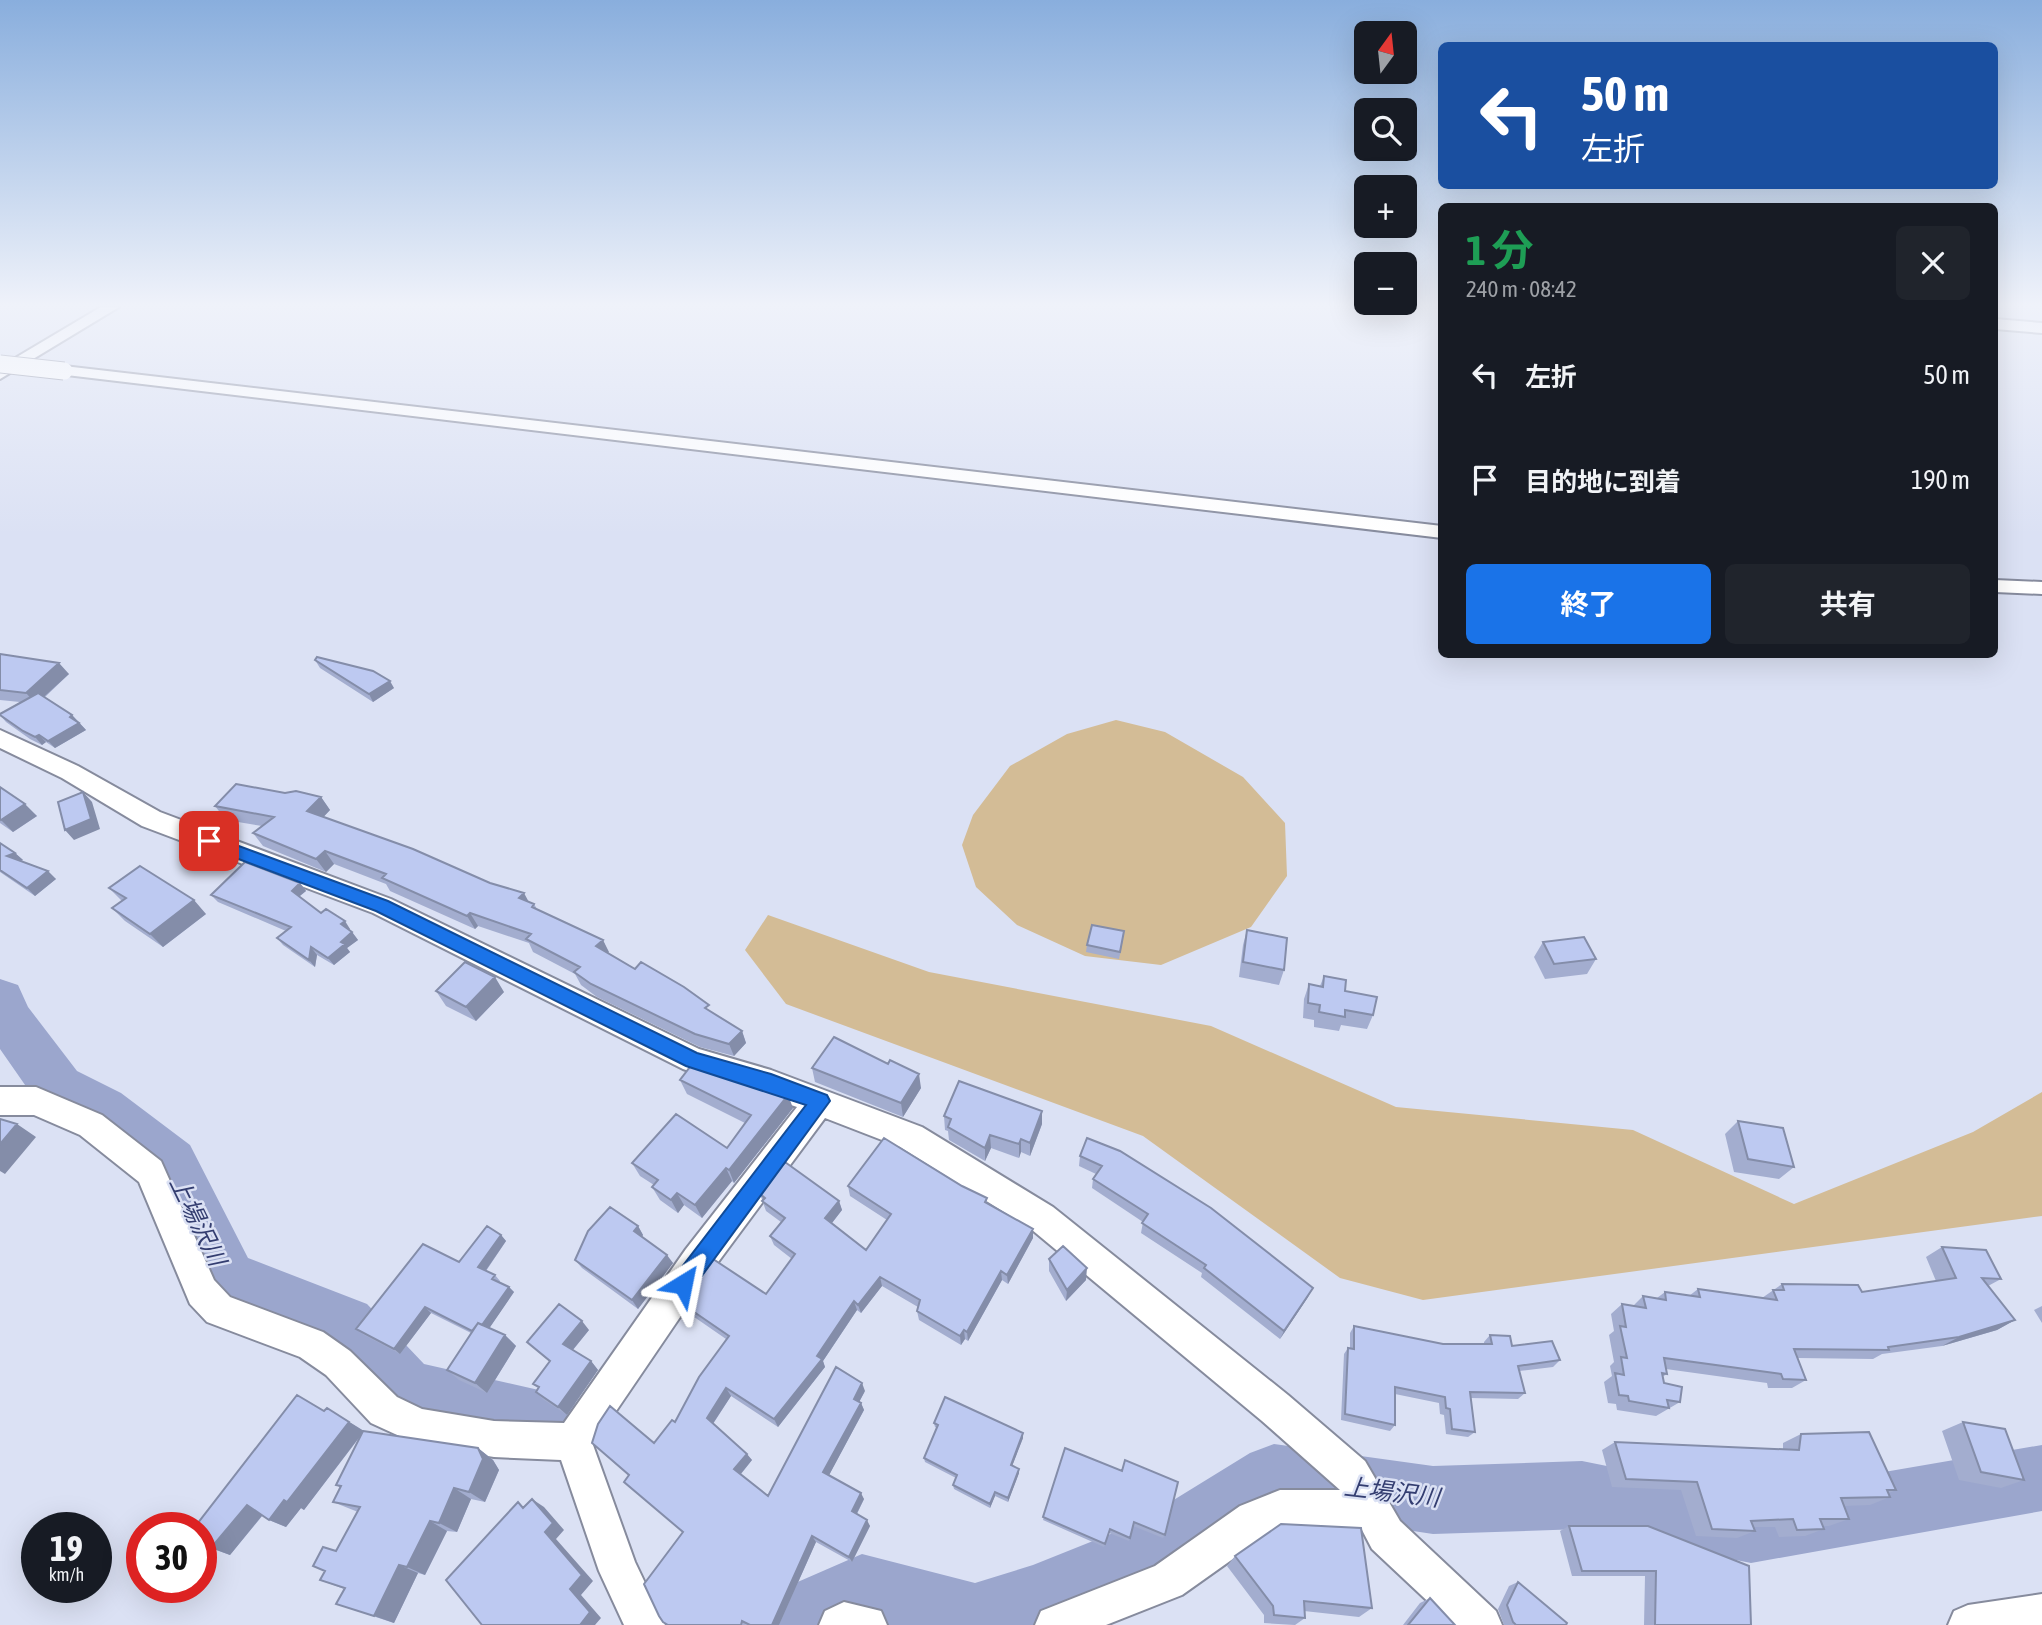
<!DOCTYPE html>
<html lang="ja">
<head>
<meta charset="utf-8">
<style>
	:root { --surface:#171b24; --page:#20242c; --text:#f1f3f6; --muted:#9ea1a6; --accent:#1a73e8 }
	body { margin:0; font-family:"Asap Condensed","Noto Sans JP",sans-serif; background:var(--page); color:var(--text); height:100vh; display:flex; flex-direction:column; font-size:26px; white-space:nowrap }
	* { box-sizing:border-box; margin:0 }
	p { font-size:23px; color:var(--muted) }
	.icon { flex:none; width:38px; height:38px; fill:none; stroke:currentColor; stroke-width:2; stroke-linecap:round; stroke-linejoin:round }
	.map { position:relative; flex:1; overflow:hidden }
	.side { position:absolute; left:1438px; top:203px; width:560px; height:455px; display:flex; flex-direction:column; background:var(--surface); border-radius:10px; box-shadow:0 7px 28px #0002 }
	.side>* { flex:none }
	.banner { position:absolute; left:1438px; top:42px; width:560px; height:147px; border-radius:10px; box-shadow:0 7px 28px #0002; background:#1a4fa0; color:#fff; overflow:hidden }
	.needle { width:46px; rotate:15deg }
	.buttons { position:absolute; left:1354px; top:21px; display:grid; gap:14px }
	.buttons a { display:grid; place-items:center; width:63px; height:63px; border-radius:10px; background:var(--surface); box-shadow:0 7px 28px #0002; font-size:35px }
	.speed { position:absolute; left:21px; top:1512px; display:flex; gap:14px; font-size:35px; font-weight:700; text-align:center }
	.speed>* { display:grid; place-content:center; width:91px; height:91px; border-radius:50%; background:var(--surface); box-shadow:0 7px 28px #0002; line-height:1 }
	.speed small { font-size:18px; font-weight:400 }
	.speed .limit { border:10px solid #d22; background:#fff; color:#111 }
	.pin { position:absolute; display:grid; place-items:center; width:60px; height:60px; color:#fff; margin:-30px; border-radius:14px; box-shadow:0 4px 10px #0006 }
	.me { position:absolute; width:77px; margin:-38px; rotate:35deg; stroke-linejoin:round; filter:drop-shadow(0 0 5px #0008) }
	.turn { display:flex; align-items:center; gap:24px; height:147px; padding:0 28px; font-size:32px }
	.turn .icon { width:91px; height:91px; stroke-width:2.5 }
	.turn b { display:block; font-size:49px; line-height:60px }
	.round { display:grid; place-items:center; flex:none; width:74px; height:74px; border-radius:10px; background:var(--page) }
	.headline { display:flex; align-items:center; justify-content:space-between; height:119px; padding:0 28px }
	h1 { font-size:42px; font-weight:700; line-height:52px; color:#1e9e55 }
	.primary-button { display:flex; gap:14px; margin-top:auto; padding:14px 28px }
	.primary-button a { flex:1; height:80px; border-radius:10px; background:var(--accent); color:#fff; font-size:28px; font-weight:700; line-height:80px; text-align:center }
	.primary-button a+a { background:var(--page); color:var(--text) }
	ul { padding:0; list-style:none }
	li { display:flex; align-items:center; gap:21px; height:105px; padding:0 28px }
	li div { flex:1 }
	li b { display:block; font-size:26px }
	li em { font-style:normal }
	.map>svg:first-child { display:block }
	.green { fill:#d3bc96 }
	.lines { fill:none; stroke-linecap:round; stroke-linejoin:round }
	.stream { stroke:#9ba6cd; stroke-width:10 }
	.river { fill:#9ba6cd; fill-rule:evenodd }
	.minor-casing { stroke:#868b9d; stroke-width:4 }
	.minor { fill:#fff; fill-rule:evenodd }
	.minor-bridge-casing { stroke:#868b9d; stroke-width:19; stroke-linecap:butt }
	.minor-bridge { stroke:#fff; stroke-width:17 }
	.wall { fill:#a3adcf }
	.shaded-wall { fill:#848da9 }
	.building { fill:#bdc9f1; stroke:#848da9; stroke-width:2 }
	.route { fill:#1a73e8; stroke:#114b97; stroke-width:2 }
	.labels { text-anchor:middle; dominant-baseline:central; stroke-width:5; stroke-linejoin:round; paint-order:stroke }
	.near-water-label { font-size:24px; font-style:italic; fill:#333d70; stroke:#dbe1f4 }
</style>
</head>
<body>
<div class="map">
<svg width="2042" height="1625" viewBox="0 0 2042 1625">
	<rect width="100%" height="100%" fill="#dbe1f4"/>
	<!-- green -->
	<path class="green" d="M1116 720 1165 732 1243 777 1285 823 1287 876 1251 927 1161 965 1085 956 1017 925 976 887 962 845 973 815 1010 766 1067 734Z
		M768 915 929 972 1211 1026 1396 1107 1633 1130 1794 1204 1973 1132 2042 1092V1216L1423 1300 1340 1278 1143 1136 786 1004 745 950Z"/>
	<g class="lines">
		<!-- stream -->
		<path class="stream" d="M1033 1601V1605"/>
		<!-- river -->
		<path class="river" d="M0 979 18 985 28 1007 77 1071 121 1093 190 1145 248 1258 367 1304 424 1364 552 1393 575 1403 585 1426 575 1449 552 1459 407 1424 384 1415 324 1348 206 1301 150 1183 83 1129 39 1105 0 1049Z
			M1274 1444 1433 1466 1582 1461 1751 1495 2042 1445V1511L1751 1563 1582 1529 1433 1534 1281 1511 1181 1576 1061 1625H745L756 1600 862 1554 975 1583 1033 1565 1133 1525 1250 1453Z"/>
		<!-- minor casing -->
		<g class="minor-casing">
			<path id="minor" d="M101 307H119L0 379V367Z
				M1995 319 2042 323V333L1995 329Z
				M64 366 1442 526V538L58 374 56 371Z
				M1995 580 2042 582V594L1995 592Z
				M0 730 78 766 160 812 391 899 699 1049 771 1070 922 1127 1053 1207 1288 1395 1365 1461 1400 1521 1496 1611 1502 1625H1453L1372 1549 1361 1528H1280L1268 1534 1182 1595 1106 1625H1035L1041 1611 1155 1566 1240 1506 1280 1490H1340L1262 1421 1031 1229 900 1147 825 1118 710 1273 593 1445 635 1562 665 1625H624L599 1571 561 1460 494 1457 419 1445 371 1423 326 1375 300 1357 207 1322 190 1304 139 1182 80 1135 34 1115H0V1087H36L102 1115 161 1161 214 1280 230 1297 323 1332 350 1351 397 1397 422 1409 494 1421 564 1423 686 1249 797 1107 683 1069 373 913 142 826 62 778 0 748Z
				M2042 1594V1625H1948L1954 1611 1968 1605Z
				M844 1602 881 1611 887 1625H819L825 1611Z"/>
		</g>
		<!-- minor -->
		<use href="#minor" class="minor"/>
		<!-- minor-bridge casing -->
		<g class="minor-bridge-casing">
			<path id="minor-bridge" d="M0 364 64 371"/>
		</g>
		<!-- minor-bridge -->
		<use href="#minor-bridge" class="minor-bridge"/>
	</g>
	<!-- wall -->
	<path class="wall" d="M0 654 69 674 45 697 72 715 86 730 55 748 46 742 42 745 30 739 6 722 0 715 20 702 0 700Z
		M315 660 394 688 373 702 320 668Z
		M0 787 37 816 13 832 0 823Z
		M285 793 321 797 330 810 323 817 534 904 537 909 603 940 608 953 742 1031 746 1043 734 1056 700 1047 597 997 581 985 575 974 533 952 529 943 478 926 475 929 390 891 386 884 334 864 326 872 263 846 253 833 262 826 226 820 215 806Z
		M0 843 15 853 23 860 21 861 56 879 35 896 0 872Z
		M300 883 306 891 299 897 321 913 350 929 349 930 352 932 358 940 347 948 350 952 334 965 317 955 315 967 283 945 277 938 286 931 218 902 211 895Z
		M109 888 206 914 163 947 125 921 112 908 122 901Z
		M1247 930 1284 970 1279 985 1239 977 1243 945Z
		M1123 939 1119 959 1086 952 1087 945Z
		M1543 942 1596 959 1587 974 1545 979 1534 957Z
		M1324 976 1345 991 1373 1015 1367 1029 1341 1025 1339 1031 1314 1027V1020L1303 1018 1304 999 1309 984 1320 986Z
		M436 991 504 992 476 1021 446 1006Z
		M812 1068 921 1088 903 1117 815 1082Z
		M680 1080 793 1108 734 1183 732 1181 702 1218 684 1205 678 1213 660 1200 652 1187 654 1185 640 1176 632 1163 727 1148 745 1123 687 1094Z
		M1042 1111V1124L1030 1156 1021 1152 1019 1158 991 1148 985 1161 949 1140 948 1131 945 1130 944 1116Z
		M1738 1121 1794 1167 1779 1179 1734 1172 1725 1134Z
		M1087 1138 1308 1297 1280 1339 1201 1277 1202 1273 1141 1233 1143 1222 1092 1188 1093 1179 1096 1174 1079 1166 1080 1156Z
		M848 1186H962L987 1198V1204L1033 1229V1238L1008 1284 1002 1280 968 1341 965 1339 961 1345 919 1320 917 1311 918 1307 882 1286 861 1313 857 1310 823 1361 825 1367 778 1427 731 1396 713 1424 752 1460 741 1474 768 1496 865 1391 859 1402 861 1403 864 1410 829 1475 864 1499 857 1514 870 1526 852 1562 816 1542 779 1625H667L683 1532 654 1443 675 1422 726 1339 687 1312 681 1303 766 1294 792 1259 774 1245 770 1236 781 1222 766 1211 760 1194 839 1201 842 1210 832 1223 866 1250 887 1220 850 1196Z
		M638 1226 643 1235 642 1237 673 1263 638 1309 582 1268 575 1260Z
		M501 1235 506 1241 486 1271 495 1275 500 1281V1282L509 1287 514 1292 489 1328 505 1335 516 1346 487 1393 459 1380 447 1370 471 1333 431 1313 400 1354 364 1335 356 1329Z
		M1942 1247 2001 1279 1988 1286 2015 1320 1997 1330 1942 1346 1882 1354 1873 1359 1798 1358 1806 1380 1792 1388H1768L1767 1383 1666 1369 1667 1374 1662 1377 1664 1383 1680 1402 1656 1416 1617 1410 1616 1404 1608 1403 1604 1382 1612 1376 1610 1366 1614 1362 1609 1335 1614 1331 1611 1314 1622 1304 1633 1306 1643 1296 1657 1298 1665 1292 1689 1296 1698 1289 1762 1298 1782 1284 1862 1292 1936 1281 1926 1257Z
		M1049 1259 1086 1280 1066 1301 1049 1271Z
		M2042 1306V1323L2034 1310Z
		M1354 1326 1443 1344H1484V1342L1490 1335 1512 1346 1560 1360 1553 1367 1519 1371 1525 1393 1518 1399 1471 1398 1475 1432 1468 1437 1446 1434 1444 1415 1440 1414 1439 1403 1395 1394V1425L1390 1431 1341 1420 1344 1354 1348 1348H1350V1333Z
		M589 1330 573 1350 591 1361 598 1370 567 1415 544 1400 536 1392 538 1388 533 1384 550 1362 527 1342Z
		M327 1408 363 1431 478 1448 493 1460 499 1470 485 1502 471 1499 457 1532 447 1531 425 1575 418 1573 394 1623 336 1604 344 1589 320 1580 358 1512 333 1502 341 1488 336 1485 359 1438 304 1510 301 1508 286 1527 269 1520 263 1515 230 1555 211 1548Z
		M1963 1422 2024 1480 2001 1488 1959 1480 1942 1431Z
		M934 1423 1023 1433V1438L1012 1466 1019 1469V1473L1008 1502 995 1496 990 1508 954 1489 953 1485 956 1478 925 1462 924 1458 937 1428 935 1427Z
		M1801 1434 1896 1490 1889 1493 1890 1497 1870 1505 1844 1506 1849 1519 1829 1526H1823L1824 1529 1805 1536 1779 1537 1775 1527H1754L1755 1531 1737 1538 1696 1536 1681 1490 1612 1487 1602 1450 1615 1442 1783 1449V1443Z
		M1065 1448 1165 1535 1163 1538 1133 1526 1129 1541 1109 1533 1104 1547 1043 1520Z
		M1569 1526H1648L1751 1625H1644L1645 1576H1572L1560 1531Z
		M1235 1556 1372 1608 1359 1617 1304 1611 1305 1618 1295 1625 1264 1623V1615L1227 1566Z
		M1518 1582 1566 1625H1504L1498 1609 1509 1586Z
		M1430 1598 1455 1625H1403L1420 1603Z"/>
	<!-- shaded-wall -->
	<path class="shaded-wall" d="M59 663 69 674 36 704 26 693Z
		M390 681 394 688 373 702 369 694Z
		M72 715 86 730 55 748 48 741Z
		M39 735 46 742 42 745 35 737Z
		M83 792 92 802 100 829 74 840 65 830Z
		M321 797 330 810 316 825 307 811Z
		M25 804 37 816 13 832 1 820Z
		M325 851 334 864 326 872 316 859Z
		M15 853 23 860 15 863 7 856Z
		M48 871 56 879 35 896 27 888Z
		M300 883 306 891 297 898 292 891Z
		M524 893 531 906 519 898Z
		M194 900 206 914 163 947 150 934Z
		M470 913 478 926 475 929 467 916Z
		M345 921 350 929 346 932 341 924Z
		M352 932 358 940 347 948 350 952 334 965 328 958 341 942Z
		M603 940 609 952 603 959 596 946Z
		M311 947 317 955 315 967 309 960Z
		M495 977 504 992 476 1021 466 1007Z
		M742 1031 746 1043 734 1056 729 1044Z
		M919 1074 921 1088 903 1117 901 1103Z
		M788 1095 793 1108 734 1183 729 1170Z
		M1042 1111V1124L1030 1156V1143Z
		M17 1124 36 1137 5 1174 0 1171V1144Z
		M990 1135 991 1148 985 1161V1148Z
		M1021 1139V1152L1019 1158V1144Z
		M726 1168 732 1181 702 1218 695 1205Z
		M677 1193 684 1205 678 1213 671 1200Z
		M839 1201 842 1210 828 1228 825 1218Z
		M638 1226 643 1235 639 1240 634 1231Z
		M1033 1229V1238L1008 1284 1007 1275Z
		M501 1235 506 1241 484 1273 478 1267Z
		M667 1255 673 1263 638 1309 632 1300Z
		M1087 1268 1086 1280 1066 1301 1067 1290Z
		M1001 1271 1002 1280 968 1341 967 1332Z
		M880 1277 882 1286 861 1313 858 1305Z
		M509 1287 514 1292 482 1339 476 1333Z
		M1313 1288 1308 1297 1280 1339 1284 1331Z
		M854 1301 857 1310 823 1361 825 1367 778 1427 774 1419Z
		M425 1307 431 1313 400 1354 394 1349Z
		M2015 1320 1997 1330 1942 1346 1959 1337Z
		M582 1321 589 1330 571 1352 563 1344Z
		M964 1330 965 1339 961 1345 960 1336Z
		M505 1335 516 1346 487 1393 475 1383Z
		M591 1361 598 1370 567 1415 558 1407Z
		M862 1383 865 1391 857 1406 854 1399Z
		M726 1388 731 1396 712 1425 707 1418Z
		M861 1403 864 1410 827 1479 823 1472Z
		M327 1408 364 1431 304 1510 301 1508 286 1527 269 1520 284 1500Z
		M1023 1433V1438L1011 1469V1465Z
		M478 1448 493 1460 499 1470 485 1502 469 1492Z
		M747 1454 752 1460 739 1476 734 1469Z
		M1019 1469V1473L1008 1502V1498Z
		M454 1488 471 1499 457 1532 439 1523Z
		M995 1492V1496L990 1508V1504Z
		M861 1493 864 1499 855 1517 852 1511Z
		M532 1499 544 1507 564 1530 556 1539 593 1581 581 1595 601 1618 595 1625H580L570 1589 545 1532Z
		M247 1505 265 1512 230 1555 211 1548Z
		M867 1520 870 1526 852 1562 849 1557Z
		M430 1521 447 1531 425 1575 407 1567Z
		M812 1536 816 1542 779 1625H772Z
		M399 1565 418 1573 394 1623 374 1616Z"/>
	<!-- building -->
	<path class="building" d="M0 654 59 663 26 693 0 690Z
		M317 657 373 671 390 681 369 694 315 660Z
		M38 693 72 715 70 717 79 723 48 741 39 735 35 737 23 731 0 715V714Z
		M236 784 285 793 296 791 321 797 307 811 413 849 490 883 524 893 519 898 534 904 532 907 603 940 596 946 635 969 641 962 684 987 709 1005 705 1008 742 1031 729 1044 695 1034 591 984 574 972 580 967 526 939 531 934 470 913 467 916 382 878 386 874 325 851 316 859 253 833 274 817 215 806Z
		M0 787 25 804 1 820 0 819Z
		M83 792 91 819 65 830 58 802Z
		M0 843 15 853 7 856 48 871 27 888 0 870Z
		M245 862 300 883 292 891 321 913 326 909 345 921 341 924 352 932 341 942 345 944 328 958 311 947 309 960 277 938 291 927 211 895Z
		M140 866 194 900 150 934 112 908 126 898 109 888Z
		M1092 925 1124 931 1120 952 1087 945Z
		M1247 930 1287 938 1284 970 1243 962Z
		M1584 937 1596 959 1554 964 1543 942Z
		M465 962 495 977 466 1007 436 991Z
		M1324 976 1346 980 1345 991 1377 997 1373 1015 1345 1010V1017L1319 1012 1320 1005 1308 1003 1309 984 1323 987Z
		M834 1037 888 1064 890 1060 919 1074 901 1103 812 1068Z
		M693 1063 788 1095 729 1170 726 1168 695 1205 677 1193 671 1200 652 1187 658 1180 632 1163 676 1114 727 1148 751 1115 680 1080Z
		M959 1081 1042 1111 1030 1143 1021 1139 1019 1144 990 1135 985 1148 948 1127 951 1119 944 1116Z
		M0 1119 17 1124 0 1144Z
		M1738 1121 1783 1128 1794 1167 1748 1159Z
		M884 1138 962 1186 987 1198 985 1202 1033 1229 1007 1275 1001 1271 967 1332 964 1330 960 1336 917 1311 920 1300 880 1277 858 1305 854 1301 817 1356 822 1359 774 1419 726 1388 707 1418 747 1454 734 1469 768 1496 836 1367 862 1383 854 1399 861 1403 823 1472 861 1493 852 1511 867 1520 849 1557 812 1536 772 1625H750L742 1621 741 1625H668L663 1622 659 1616 644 1584 683 1532 624 1482 629 1475 592 1443 598 1424 610 1406 654 1443 672 1420 675 1422 699 1377 729 1336 681 1303 706 1266 713 1259 766 1294 795 1254 770 1236 785 1218 762 1201 765 1198 760 1194 785 1162 839 1201 825 1218 866 1250 891 1214 848 1186Z
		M1087 1138 1120 1151 1211 1208 1313 1288 1284 1331 1204 1268 1206 1265 1142 1223 1148 1214 1093 1179 1102 1166 1080 1156Z
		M610 1207 638 1226 634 1231 667 1255 632 1300 575 1260 588 1231Z
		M487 1226 501 1235 478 1267 495 1275 492 1279 509 1287 482 1325 478 1323 472 1331 425 1307 394 1349 356 1329 423 1244 459 1262Z
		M1063 1246 1087 1268 1067 1290 1049 1259Z
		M1942 1247 1986 1250 2001 1279 1982 1278 2015 1320 1959 1337 1888 1347 1889 1350 1794 1349 1806 1380 1783 1379 1781 1374 1664 1358 1667 1374 1662 1373 1664 1383 1682 1387 1680 1402 1667 1400 1669 1408 1629 1401 1628 1396 1619 1395 1615 1373 1624 1375 1621 1357 1627 1358 1620 1326 1626 1327 1622 1304 1646 1308 1643 1296 1666 1300 1665 1292 1700 1297 1698 1289 1777 1300 1773 1290H1784L1782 1284 1858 1285 1862 1292 1956 1278Z
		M559 1304 582 1321 563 1344 591 1361 558 1407 536 1392 539 1387 533 1384 550 1361 527 1342Z
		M478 1323 505 1335 475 1383 447 1370Z
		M1354 1326 1443 1344H1492L1490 1335 1510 1336 1512 1346 1552 1341 1560 1360 1518 1366 1525 1393 1470 1392 1475 1432 1452 1429 1450 1409 1446 1408 1445 1397 1395 1387V1425L1345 1414 1348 1348 1354 1349Z
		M297 1395 324 1411 327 1408 349 1422 287 1502 284 1500 269 1520 247 1505 211 1548 201 1541V1528H194Z
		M945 1397 1023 1433 1011 1465 1019 1469 1008 1498 995 1492 990 1504 953 1485 957 1475 924 1458 938 1425 934 1423Z
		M1963 1422 2005 1429 2024 1480 1981 1472Z
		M363 1431 478 1448 483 1459 469 1492 454 1488 439 1523 430 1521 407 1567 399 1565 374 1616 336 1604 345 1588 320 1580 325 1571 313 1566 323 1547 336 1551 360 1507 333 1502 341 1486 336 1485Z
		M1869 1432 1896 1490H1887L1890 1497 1841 1498 1849 1519H1820L1824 1529 1797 1530 1793 1519 1751 1521 1755 1531 1712 1529 1697 1482 1626 1479 1615 1442 1799 1450 1801 1434Z
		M1065 1448 1122 1471 1125 1460 1178 1482 1165 1535 1134 1522 1130 1538 1110 1529 1105 1544 1043 1517Z
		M532 1499 553 1523 545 1532 582 1575 570 1589 590 1612 580 1625H482L446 1580 518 1502 523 1508Z
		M1281 1524 1361 1528 1372 1608 1304 1601 1305 1618 1274 1615 1273 1606 1235 1556Z
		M1569 1526H1648L1749 1566 1751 1625H1655L1656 1571H1582Z
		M1518 1582 1567 1623 1566 1625H1516L1513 1622 1507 1605Z
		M1430 1598 1455 1625H1408Z"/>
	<!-- sky -->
	<linearGradient id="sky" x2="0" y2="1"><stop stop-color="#89aedd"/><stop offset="0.57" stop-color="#eff2fa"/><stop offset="1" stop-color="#eff2fa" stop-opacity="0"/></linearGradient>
	<rect width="2042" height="535" fill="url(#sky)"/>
	<!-- route -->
	<path class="route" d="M209 835 388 901 697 1053 771 1074 827 1095 830 1101 690 1292 683 1295 675 1292 672 1284 675 1276 806 1105 686 1066 376 911 204 846 201 841Z"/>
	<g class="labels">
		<!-- near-water labels -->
		<g class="near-water-label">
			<text transform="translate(198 1221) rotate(64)">上場沢川</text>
			<text transform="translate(1392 1492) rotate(7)">上場沢川</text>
		</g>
	</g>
</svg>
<div class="buttons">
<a><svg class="needle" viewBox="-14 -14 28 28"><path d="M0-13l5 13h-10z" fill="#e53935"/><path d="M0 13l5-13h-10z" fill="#9ea1a6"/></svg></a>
<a><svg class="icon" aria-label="search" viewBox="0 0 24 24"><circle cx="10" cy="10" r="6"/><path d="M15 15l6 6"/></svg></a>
<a>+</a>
<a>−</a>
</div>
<div class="speed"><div>19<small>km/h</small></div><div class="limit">30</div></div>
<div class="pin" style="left:209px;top:841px;background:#d93025"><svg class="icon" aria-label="arrive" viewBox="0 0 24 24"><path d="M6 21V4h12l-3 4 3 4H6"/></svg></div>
<svg class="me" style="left:683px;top:1284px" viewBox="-20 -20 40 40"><path d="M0-17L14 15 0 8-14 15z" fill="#1a73e8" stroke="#fff" stroke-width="4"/></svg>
<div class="banner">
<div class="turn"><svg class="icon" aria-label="left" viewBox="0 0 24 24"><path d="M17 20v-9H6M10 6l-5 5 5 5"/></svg><div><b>50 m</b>左折</div></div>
</div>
<section class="side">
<div class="headline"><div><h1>1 分</h1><p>240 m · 08:42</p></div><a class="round"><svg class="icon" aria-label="close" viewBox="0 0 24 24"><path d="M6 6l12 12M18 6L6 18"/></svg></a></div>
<ul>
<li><svg class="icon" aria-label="left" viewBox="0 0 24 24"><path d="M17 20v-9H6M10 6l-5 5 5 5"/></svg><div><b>左折</b></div><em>50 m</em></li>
<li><svg class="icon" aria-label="arrive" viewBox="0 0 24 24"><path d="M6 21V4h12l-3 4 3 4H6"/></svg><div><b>目的地に到着</b></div><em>190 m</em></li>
</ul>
<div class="primary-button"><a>終了</a><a>共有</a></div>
</section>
</div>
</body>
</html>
